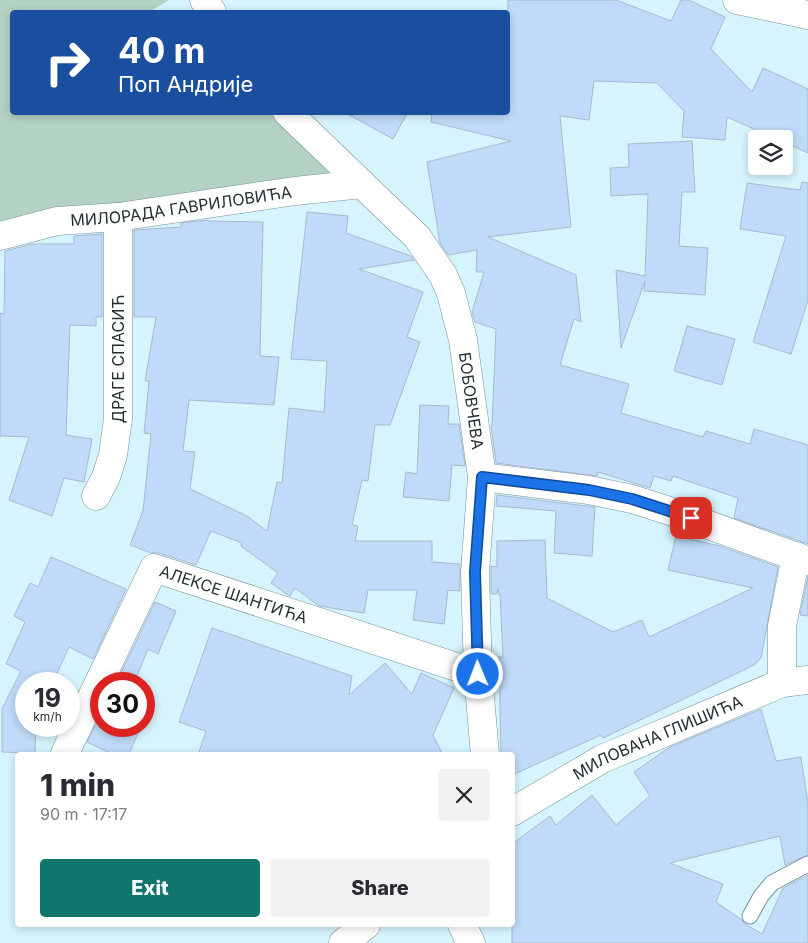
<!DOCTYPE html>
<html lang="en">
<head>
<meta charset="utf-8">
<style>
	:root { --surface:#fff; --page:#f2f2f3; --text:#2b2b33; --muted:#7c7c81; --accent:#0f766e }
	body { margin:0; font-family:Inter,sans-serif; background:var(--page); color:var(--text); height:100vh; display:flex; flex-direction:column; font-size:19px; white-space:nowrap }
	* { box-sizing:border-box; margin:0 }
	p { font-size:16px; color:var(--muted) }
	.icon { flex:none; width:28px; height:28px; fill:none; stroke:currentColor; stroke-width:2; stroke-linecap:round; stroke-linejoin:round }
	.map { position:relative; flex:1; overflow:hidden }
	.panel { position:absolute; left:15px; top:752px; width:500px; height:175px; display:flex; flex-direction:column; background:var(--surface); border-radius:5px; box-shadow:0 2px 8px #0003 }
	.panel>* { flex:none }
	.guide { position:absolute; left:10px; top:10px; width:500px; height:105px; border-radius:5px; box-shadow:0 2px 8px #0003; background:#1a4fa0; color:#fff; overflow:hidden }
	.buttons { position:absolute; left:748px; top:130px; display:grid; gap:10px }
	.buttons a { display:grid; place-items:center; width:45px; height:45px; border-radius:5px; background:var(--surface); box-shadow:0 2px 8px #0003; font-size:25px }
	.speed { position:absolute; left:15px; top:672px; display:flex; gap:10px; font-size:25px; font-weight:700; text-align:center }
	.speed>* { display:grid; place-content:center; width:65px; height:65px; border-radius:50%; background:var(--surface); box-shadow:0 2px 8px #0003; line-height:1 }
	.speed small { font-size:12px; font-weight:400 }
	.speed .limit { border:8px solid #d22; background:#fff; color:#111 }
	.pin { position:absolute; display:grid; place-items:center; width:42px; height:42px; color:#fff; margin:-21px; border-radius:10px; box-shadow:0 2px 8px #0006 }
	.me { position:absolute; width:55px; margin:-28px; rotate:359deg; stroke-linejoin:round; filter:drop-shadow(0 0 4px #0008) }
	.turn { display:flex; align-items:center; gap:18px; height:105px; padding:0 25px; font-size:22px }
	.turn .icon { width:65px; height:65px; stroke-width:2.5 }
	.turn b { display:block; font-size:35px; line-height:42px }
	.round { display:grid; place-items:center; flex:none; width:52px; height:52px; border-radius:5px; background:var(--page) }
	.summary { display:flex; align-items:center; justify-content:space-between; height:85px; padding:0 25px }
	h1 { font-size:30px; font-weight:800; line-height:38px }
	.action { display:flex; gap:10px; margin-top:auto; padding:10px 25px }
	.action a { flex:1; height:58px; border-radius:5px; background:var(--accent); color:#fff; font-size:20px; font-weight:800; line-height:58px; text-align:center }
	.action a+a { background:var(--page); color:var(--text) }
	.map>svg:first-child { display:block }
	.green { fill:#b3d2c3 }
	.building { fill:#bfdbf9; stroke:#a8bacd }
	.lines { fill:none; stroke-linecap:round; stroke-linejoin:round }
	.service-casing { stroke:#76919b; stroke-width:17 }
	.minor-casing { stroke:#76919b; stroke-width:29 }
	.tertiary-casing { stroke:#76919b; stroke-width:29 }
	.service { stroke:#fff; stroke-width:15 }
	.minor { stroke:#fff; stroke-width:28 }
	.tertiary { stroke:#fff; stroke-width:28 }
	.route-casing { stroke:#114b97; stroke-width:12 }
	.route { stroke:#1a73e8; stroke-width:9 }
	.labels { text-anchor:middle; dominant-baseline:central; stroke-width:4; stroke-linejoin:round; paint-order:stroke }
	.street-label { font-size:16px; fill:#232f33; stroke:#d6f4fe }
</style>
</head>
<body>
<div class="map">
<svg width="808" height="943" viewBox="0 0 808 943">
	<rect width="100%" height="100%" fill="#d6f4fe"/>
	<!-- green -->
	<path class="green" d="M0 0H169L149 12H12V112L287 113 362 184 0 236Z"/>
	<!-- building -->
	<path class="building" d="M508 0H616L671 21 681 0H689L725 17 711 49 752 92 763 68 808 89V153L784 142V139H776L727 117 725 140 682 137 684 111 657 83 594 81 589 120 560 116 571 227 488 237 576 275 581 322 574 319 560 365 629 384 621 413 703 437 706 431 750 444 754 429 808 445V544L734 518 738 498 673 476 671 481 654 476 650 488 598 472 597 476 496 463 491 426H492L496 329 475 322 472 312 484 272H476L477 250 448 255 440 243 427 162 511 141 431 122 432 112H508Z
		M344 112H408L393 139Z
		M692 141 695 192H682L679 246 708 248 705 295 644 291 645 281 621 348 616 270 645 276 648 194 611 196 610 168 629 167 628 144Z
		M802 182 808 183V300L791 354 753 342 786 236 740 229 747 183 800 190Z
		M307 212 348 216 346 233 411 256 414 260 359 269 423 292 407 337 420 342 390 425H375L368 481 362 480 352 525 358 526 355 541H432V562L460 564V591L448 590 444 624 413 620 417 590H368L364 613 319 606 295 588 290 596 288 595 271 583 278 573 241 546 242 543 211 531 196 565 159 553H151L130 545 143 511 151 434 144 433 149 381H145L156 317H134V230L181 227V223L208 220V221L263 222 260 356 279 357 274 405 189 400 183 451 195 452 190 489 247 516 267 531 277 482 282 483 289 408 324 412 327 361 291 359Z
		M102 234V317H96V326L70 325 66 435 92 439 84 482 64 478 52 516 9 500 29 437 0 436V313L4 314 5 251 32 244H74V236Z
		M687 326 735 339 722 385 674 371Z
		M420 405 449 406 448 424H459L465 466 452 465 449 501 403 497 406 472 417 474Z
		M497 495 595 507 592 556 554 553 556 511 496 506Z
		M676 536 720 546 778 567 761 658 754 665 603 738 601 735 512 775V755H501L499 656 503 658 500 594H498V589L496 594H491V566L497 567V541L545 540 547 598 613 632 642 620 649 637 753 588 668 570Z
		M51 557 126 589 93 659 69 647 52 684H26V726H36L35 753 2 752V709L21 671 6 664 25 622 14 616 30 583 38 587Z
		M808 576V616L800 615Z
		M155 602 176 611 158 654 148 649 135 681 121 673Z
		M212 628 352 676 349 695 385 663 412 694 421 673 454 688 433 735 443 755H198L206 731 179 722Z
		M144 700 152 704 144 721Z
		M761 709 776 761 801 757 808 803V855L785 865 780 836 670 863 723 884 716 902 742 920 745 924 762 934 783 888 808 875V943H512V844L550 816 556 825 592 795 616 825 650 796 634 772 670 747Z
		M101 714V726H141L129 754H112L87 742Z"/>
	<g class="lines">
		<!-- service casing -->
		<g class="service-casing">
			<path id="service" d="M750 916 761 896 772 883 808 864"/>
		</g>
		<!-- minor casing -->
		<g class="minor-casing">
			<g id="minor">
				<path d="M204 0 212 12"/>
				<path d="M737 0 808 15"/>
				<path id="s1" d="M287 112 417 237 443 275 451 293 463 340 482 477 475 572 478 674 485 755"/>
				<path id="s2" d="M0 236 57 221 118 217 295 191 362 184"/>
				<path d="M482 477 589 490 632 499 673 512 808 561"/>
				<path id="s3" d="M96 496 106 477 113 455 118 419V217"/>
				<path d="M782 683V626L796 556"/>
				<path id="s4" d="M65 753 154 568 478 674"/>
				<path d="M462 925 471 943"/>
			</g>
		</g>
		<!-- tertiary casing -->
		<g class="tertiary-casing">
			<g id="tertiary">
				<path id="s5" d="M512 812 602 759 782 683 808 680"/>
				<path d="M343 943 366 925"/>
			</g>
		</g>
		<!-- service -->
		<use href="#service" class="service"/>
		<!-- minor -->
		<use href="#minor" class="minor"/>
		<!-- tertiary -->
		<use href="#tertiary" class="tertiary"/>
	</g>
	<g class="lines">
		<!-- route casing -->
		<g class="route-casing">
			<path id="route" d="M478 674 475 572 482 477 589 490 632 499 691 518"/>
		</g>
		<!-- route -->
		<use href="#route" class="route"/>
	</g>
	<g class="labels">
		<!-- street labels -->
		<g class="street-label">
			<text stroke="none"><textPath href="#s2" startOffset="184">МИЛОРАДА ГАВРИЛОВИЋА</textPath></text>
			<text stroke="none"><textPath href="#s3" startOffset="141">ДРАГЕ СПАСИЋ</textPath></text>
			<text stroke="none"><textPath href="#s1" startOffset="356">БОБОВЧЕВА</textPath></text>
			<text stroke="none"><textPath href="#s4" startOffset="289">АЛЕКСЕ ШАНТИЋА</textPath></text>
			<text stroke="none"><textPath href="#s5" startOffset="164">МИЛОВАНА ГЛИШИЋА</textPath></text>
		</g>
	</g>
</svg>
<div class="buttons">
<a><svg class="icon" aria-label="layers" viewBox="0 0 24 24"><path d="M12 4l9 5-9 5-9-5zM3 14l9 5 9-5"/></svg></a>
</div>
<div class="speed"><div>19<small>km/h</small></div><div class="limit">30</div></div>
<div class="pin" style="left:691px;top:518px;background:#d93025"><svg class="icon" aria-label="arrive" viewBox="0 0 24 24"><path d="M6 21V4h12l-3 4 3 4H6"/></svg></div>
<svg class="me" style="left:478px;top:674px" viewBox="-20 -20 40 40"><circle r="17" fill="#1a73e8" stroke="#fff" stroke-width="3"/><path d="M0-11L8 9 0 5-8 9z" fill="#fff"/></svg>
<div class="guide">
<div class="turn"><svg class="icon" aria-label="right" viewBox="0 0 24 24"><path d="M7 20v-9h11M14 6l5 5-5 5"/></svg><div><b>40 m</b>Поп Андрије</div></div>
</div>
<section class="panel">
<div class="summary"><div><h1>1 min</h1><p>90 m · 17:17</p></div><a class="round"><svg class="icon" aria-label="close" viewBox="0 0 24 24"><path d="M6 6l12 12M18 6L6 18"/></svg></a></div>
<div class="action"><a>Exit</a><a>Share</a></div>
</section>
</div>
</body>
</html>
